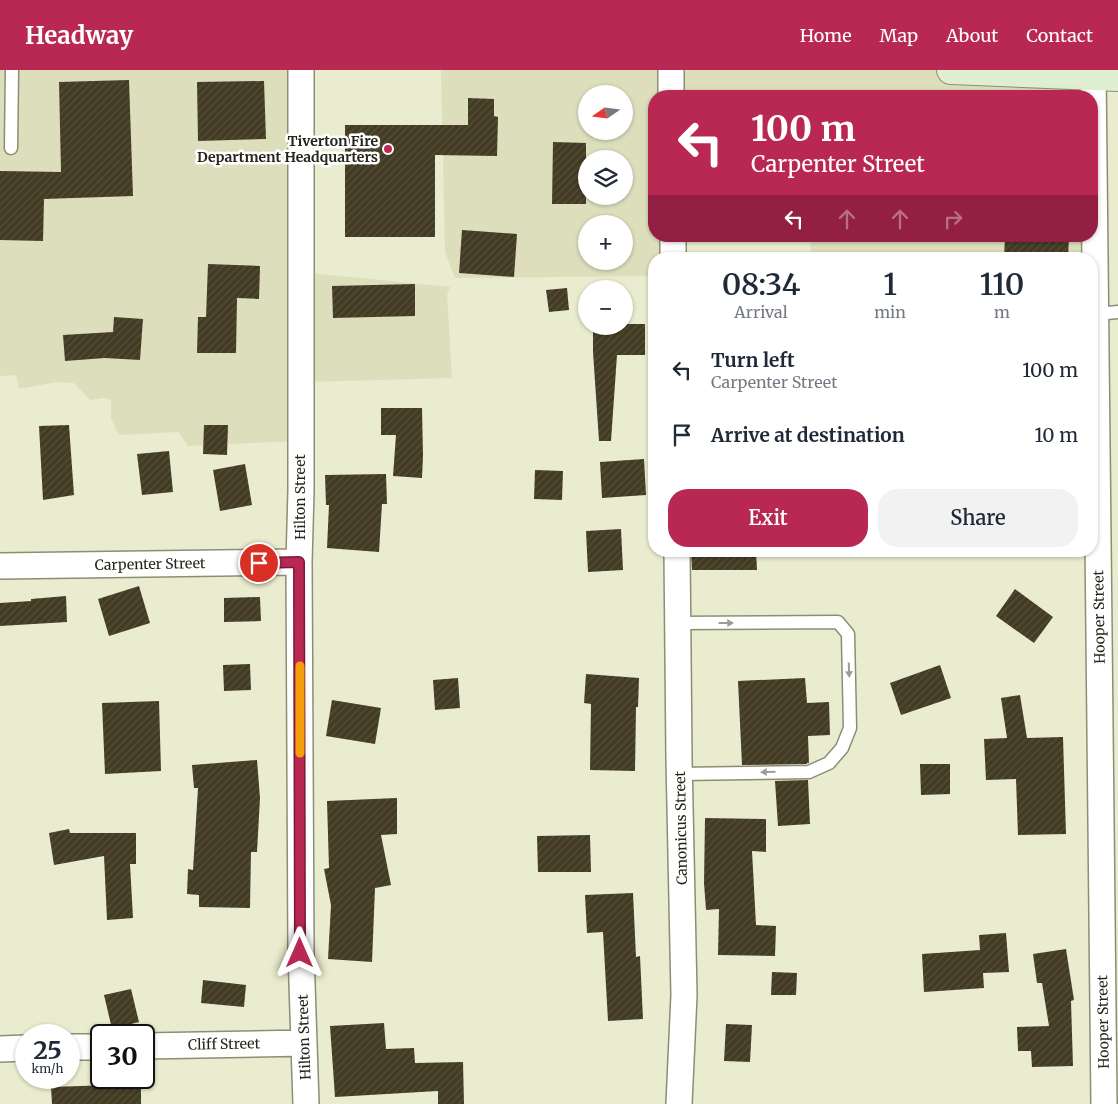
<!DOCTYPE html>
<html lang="en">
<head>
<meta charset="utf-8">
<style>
	:root { --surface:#fff; --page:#f2f2f3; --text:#1f2937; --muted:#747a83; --accent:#b82853 }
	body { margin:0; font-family:Merriweather,serif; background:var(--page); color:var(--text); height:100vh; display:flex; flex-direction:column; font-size:19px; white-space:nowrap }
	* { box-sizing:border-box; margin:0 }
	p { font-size:16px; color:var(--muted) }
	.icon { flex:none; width:28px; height:28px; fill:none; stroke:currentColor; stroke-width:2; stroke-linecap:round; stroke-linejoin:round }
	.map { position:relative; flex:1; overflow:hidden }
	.details { position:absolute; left:648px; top:182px; width:450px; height:305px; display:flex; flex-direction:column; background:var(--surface); border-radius:20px; box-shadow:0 1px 4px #0004 }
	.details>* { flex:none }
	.top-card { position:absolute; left:648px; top:20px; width:450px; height:152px; border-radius:20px; box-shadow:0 1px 4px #0004; background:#b82853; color:#fff; overflow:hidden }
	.needle { width:32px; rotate:256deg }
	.tools { position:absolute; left:578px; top:15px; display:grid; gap:10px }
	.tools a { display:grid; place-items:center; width:55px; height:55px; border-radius:50%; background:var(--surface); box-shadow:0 1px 4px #0004; font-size:25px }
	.speed { position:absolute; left:15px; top:954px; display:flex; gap:10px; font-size:25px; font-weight:700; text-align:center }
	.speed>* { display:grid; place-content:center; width:65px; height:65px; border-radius:50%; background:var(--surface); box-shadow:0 1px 4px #0004; line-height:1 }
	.speed small { font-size:12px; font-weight:400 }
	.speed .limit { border:2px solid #111; border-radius:8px; background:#fff; color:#111 }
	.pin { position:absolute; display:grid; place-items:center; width:42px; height:42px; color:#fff; margin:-21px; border:2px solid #fff; border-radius:50%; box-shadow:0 1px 5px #0007 }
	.me { position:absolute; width:55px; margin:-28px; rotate:0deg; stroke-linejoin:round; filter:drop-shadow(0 0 4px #0008) }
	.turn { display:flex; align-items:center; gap:18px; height:105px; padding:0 20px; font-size:22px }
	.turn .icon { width:65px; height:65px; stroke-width:2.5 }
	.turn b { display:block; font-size:35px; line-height:42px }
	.lanes { display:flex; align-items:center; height:48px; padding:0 20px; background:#0003; justify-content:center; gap:25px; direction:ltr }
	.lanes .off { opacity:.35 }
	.eta { display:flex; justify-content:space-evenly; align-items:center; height:85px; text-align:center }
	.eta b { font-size:30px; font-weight:600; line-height:35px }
	.button { display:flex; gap:10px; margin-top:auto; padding:10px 20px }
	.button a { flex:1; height:58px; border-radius:20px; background:var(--accent); color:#fff; font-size:20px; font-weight:600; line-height:58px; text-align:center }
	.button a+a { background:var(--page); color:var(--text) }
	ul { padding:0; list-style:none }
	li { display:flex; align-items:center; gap:15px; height:65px; padding:0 20px }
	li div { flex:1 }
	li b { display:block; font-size:19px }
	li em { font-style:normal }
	header { display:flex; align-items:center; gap:30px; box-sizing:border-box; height:70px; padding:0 25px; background:var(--accent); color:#fff }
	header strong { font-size:24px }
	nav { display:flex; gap:28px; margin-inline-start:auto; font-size:18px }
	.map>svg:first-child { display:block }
	.built { fill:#dcdebc; fill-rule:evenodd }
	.building { fill:url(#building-hatch) }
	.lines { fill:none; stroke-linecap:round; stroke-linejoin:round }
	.lane-casing { stroke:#8c8e74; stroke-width:15 }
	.street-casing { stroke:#8c8e74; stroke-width:28 }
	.secondary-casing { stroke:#8c8e74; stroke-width:30 }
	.lane { stroke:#fff; stroke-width:12 }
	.street { stroke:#fff; stroke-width:25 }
	.secondary { stroke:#e0efd1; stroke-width:28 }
	.oneway { fill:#9d9d98 }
	.route-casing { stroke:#781a36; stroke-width:12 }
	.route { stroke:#b82853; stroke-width:9 }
	.slow { stroke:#f59e0b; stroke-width:9 }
	.poi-dot { fill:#b82853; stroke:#fff; stroke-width:2 }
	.labels { text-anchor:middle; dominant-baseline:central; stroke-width:5; stroke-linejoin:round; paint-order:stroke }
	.poi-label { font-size:14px; font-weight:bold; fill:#25261b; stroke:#fff; text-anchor:end }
	.street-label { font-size:14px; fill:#25261b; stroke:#fff }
</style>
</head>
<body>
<header>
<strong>Headway</strong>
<nav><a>Home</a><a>Map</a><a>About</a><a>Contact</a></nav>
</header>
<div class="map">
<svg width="1118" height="1034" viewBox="0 0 1118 1034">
	<defs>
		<pattern id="building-hatch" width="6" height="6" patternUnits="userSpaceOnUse" patternTransform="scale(1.25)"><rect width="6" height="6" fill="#433b24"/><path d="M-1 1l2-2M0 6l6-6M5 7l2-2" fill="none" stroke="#554f3b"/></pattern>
	</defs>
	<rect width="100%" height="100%" fill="#eaeccf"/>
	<!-- built -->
	<path class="built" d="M0 0H287L290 201 450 217 447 225 452 308 306 312 296 371 188 376 179 362 119 365 111 348V330L104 328 90 330 74 313 57 312 19 319 16 305 0 306Z
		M441 0H969L1086 7 1088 26H654V166H670V189H654V206L455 208 445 182ZM586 24H624V61H586ZM586 89H624V126H586ZM586 154H624V191H586Z
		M791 166H1091V189H812L810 170Z"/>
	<!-- building -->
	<path class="building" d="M129 10 133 126 44 129 43 171 0 170V101L61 102 59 12Z
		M264 11 266 69 198 71 197 12Z
		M468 28 494 29V46L498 47 497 86 435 85V167H345V55H468Z
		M553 72 586 73V134H552Z
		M462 160 517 164 514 207 459 203Z
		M1005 166H1069L1068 189H1004Z
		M208 194 260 196 259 229 237 228 236 283H197L198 247H206Z
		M415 214V246L333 248 332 216Z
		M567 218 569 240 549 242 546 220Z
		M114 247 143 249 140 290 105 288 65 291 63 265 113 262Z
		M624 254H645V285H617L611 371H599L593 282V256H624Z
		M381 338H422L423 386 422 408 393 406 396 365H381Z
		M69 355 74 425 43 430 39 356Z
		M204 355H228L227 385 203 384Z
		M169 381 173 422 142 425 137 384Z
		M644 389 646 425 602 428 600 392Z
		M245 394 252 435 220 441 213 400Z
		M535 400 563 401 562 430 534 429Z
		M386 404 387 434H382L379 482 327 478 329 435H326L325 405Z
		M621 459 623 500 588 502 586 461Z
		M691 481H756L757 500H692Z
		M139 516 150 553 109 566 98 529Z
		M1015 519 1053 547 1034 573 996 546Z
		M66 526 67 552 0 556V533L31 531V529Z
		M260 527 261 551 224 552V528Z
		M250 594 251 620 224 621 223 595Z
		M940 595 951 628 901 645 890 613Z
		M586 604 639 608 638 637H636L635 701 590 700 591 634 584 633Z
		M458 608 460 638 435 640 433 610Z
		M805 608 807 633 829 632 830 665 808 666 809 693H807V694L742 695 738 611Z
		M1020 625 1027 668 1063 667 1066 764 1018 765 1016 709 986 710 984 669 1007 668 1001 628Z
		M332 630 381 638 375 674 326 666Z
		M159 631 161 701 105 704 102 633Z
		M257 690 260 728 257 782H251L250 838 199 837V825L187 824 188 799 193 800 198 718H194L192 695Z
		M920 694H950V724L921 725Z
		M808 710 810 754 778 756 775 711Z
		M397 728V764L381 765 391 815 375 818 372 892 328 889 331 835 324 799 329 798 327 731Z
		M705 748 766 749V782L752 781 756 855 776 856 775 886 718 885 719 839 706 840 704 813Z
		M69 759 70 763H136V794H130L133 848 107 850 104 786 54 795 49 763Z
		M590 765 591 802H538L537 766Z
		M633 823 636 887 640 886 643 949 608 951 603 862 587 863 585 825Z
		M1006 863 1009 902 983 903 984 918 924 922 922 884 980 880 979 865Z
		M1066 879 1074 930 1071 931 1073 996 1032 997 1031 981H1018L1017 957 1049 956 1042 913H1037L1033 884Z
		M772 902 797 903 796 925H771Z
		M203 910 246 915 244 937 201 933Z
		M131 919 139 952 112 959 104 925Z
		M384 953 386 979 414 978 415 993 463 992 464 1034H438V1021L335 1027 330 956Z
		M726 954 752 955 750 992 724 991Z
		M110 1014H141V1034H52L51 1017 110 1015Z"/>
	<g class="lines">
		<!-- lane casing -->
		<g class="lane-casing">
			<path id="lane" d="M11 78 12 0
				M1096 244 1118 242
				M678 553 838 552 848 564 850 658 842 678 829 693 809 702 680 704"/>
		</g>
		<!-- street casing -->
		<g class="street-casing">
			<path id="street" d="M301 0V421L299 492 301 883 306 1034
				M671 0V26
				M1093 0 1104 1034
				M673 166V189
				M677 481 679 689 684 925 679 1034
				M0 496 299 492
				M144 976 304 973
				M69 977H101
				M0 979 26 978"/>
		</g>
		<!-- secondary casing -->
		<g class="secondary-casing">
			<path id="secondary" d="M951 0 1118 7"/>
		</g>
		<!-- lane -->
		<use href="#lane" class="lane"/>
		<!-- street -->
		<use href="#street" class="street"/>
		<!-- secondary -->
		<use href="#secondary" class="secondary"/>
	</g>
	<!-- one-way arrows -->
	<defs><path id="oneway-solid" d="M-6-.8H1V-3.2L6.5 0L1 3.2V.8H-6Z" transform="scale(1.25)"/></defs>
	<g class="oneway">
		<use href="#oneway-solid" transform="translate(726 553)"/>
		<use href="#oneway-solid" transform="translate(849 600) rotate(88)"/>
		<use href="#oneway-solid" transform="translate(768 702) rotate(179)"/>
	</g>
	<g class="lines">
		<!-- route casing -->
		<g class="route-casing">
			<path id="route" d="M259 493 299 492 300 883"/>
		</g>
		<!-- route -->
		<use href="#route" class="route"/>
		<!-- slow -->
		<path class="slow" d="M300 596V683"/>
	</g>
	<!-- markers -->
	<circle class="poi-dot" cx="388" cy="79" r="5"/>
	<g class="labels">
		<!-- poi labels -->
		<g class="poi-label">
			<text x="378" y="71">Tiverton Fire<tspan x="378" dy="16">Department Headquarters</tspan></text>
		</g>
		<!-- street labels -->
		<g class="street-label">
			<text transform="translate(300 427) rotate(-90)">Hilton Street</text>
			<text transform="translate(150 494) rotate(-1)">Carpenter Street</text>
			<text transform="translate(1099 547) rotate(-91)">Hooper Street</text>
			<text transform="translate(681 758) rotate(-91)">Canonicus Street</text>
			<text transform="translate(1103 952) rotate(-91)">Hooper Street</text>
			<text transform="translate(304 967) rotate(-92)">Hilton Street</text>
			<text transform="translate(224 974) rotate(-1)">Cliff Street</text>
		</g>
	</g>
</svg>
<div class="tools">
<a><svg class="needle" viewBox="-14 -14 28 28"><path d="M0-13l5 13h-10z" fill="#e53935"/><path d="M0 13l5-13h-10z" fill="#747a83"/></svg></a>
<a><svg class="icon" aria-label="layers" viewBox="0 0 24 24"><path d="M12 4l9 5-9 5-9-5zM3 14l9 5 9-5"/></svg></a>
<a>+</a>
<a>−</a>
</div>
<div class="speed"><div>25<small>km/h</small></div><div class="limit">30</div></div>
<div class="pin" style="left:259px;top:493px;background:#d93025"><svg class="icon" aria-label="arrive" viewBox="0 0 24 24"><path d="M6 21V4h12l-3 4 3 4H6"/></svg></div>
<svg class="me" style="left:300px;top:883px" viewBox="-20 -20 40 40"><path d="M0-17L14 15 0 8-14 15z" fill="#b82853" stroke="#fff" stroke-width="4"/></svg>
<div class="top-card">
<div class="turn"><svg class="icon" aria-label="left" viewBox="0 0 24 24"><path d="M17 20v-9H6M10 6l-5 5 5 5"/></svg><div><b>100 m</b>Carpenter Street</div></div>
<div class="lanes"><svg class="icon" aria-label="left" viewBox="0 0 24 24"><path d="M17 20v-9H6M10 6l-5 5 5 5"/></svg><svg class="icon off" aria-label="ahead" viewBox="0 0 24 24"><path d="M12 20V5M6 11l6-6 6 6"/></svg><svg class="icon off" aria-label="ahead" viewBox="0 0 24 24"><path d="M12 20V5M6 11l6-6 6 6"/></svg><svg class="icon off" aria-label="right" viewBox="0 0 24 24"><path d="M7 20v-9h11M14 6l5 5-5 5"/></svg></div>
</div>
<section class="details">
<div class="eta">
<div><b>08:34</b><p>Arrival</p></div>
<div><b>1</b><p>min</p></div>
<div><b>110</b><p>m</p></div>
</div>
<ul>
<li><svg class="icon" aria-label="left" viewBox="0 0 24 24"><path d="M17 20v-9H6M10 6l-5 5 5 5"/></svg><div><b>Turn left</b><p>Carpenter Street</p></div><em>100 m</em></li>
<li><svg class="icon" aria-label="arrive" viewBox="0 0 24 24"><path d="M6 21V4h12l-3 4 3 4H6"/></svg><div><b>Arrive at destination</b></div><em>10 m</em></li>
</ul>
<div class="button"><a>Exit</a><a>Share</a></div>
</section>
</div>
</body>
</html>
